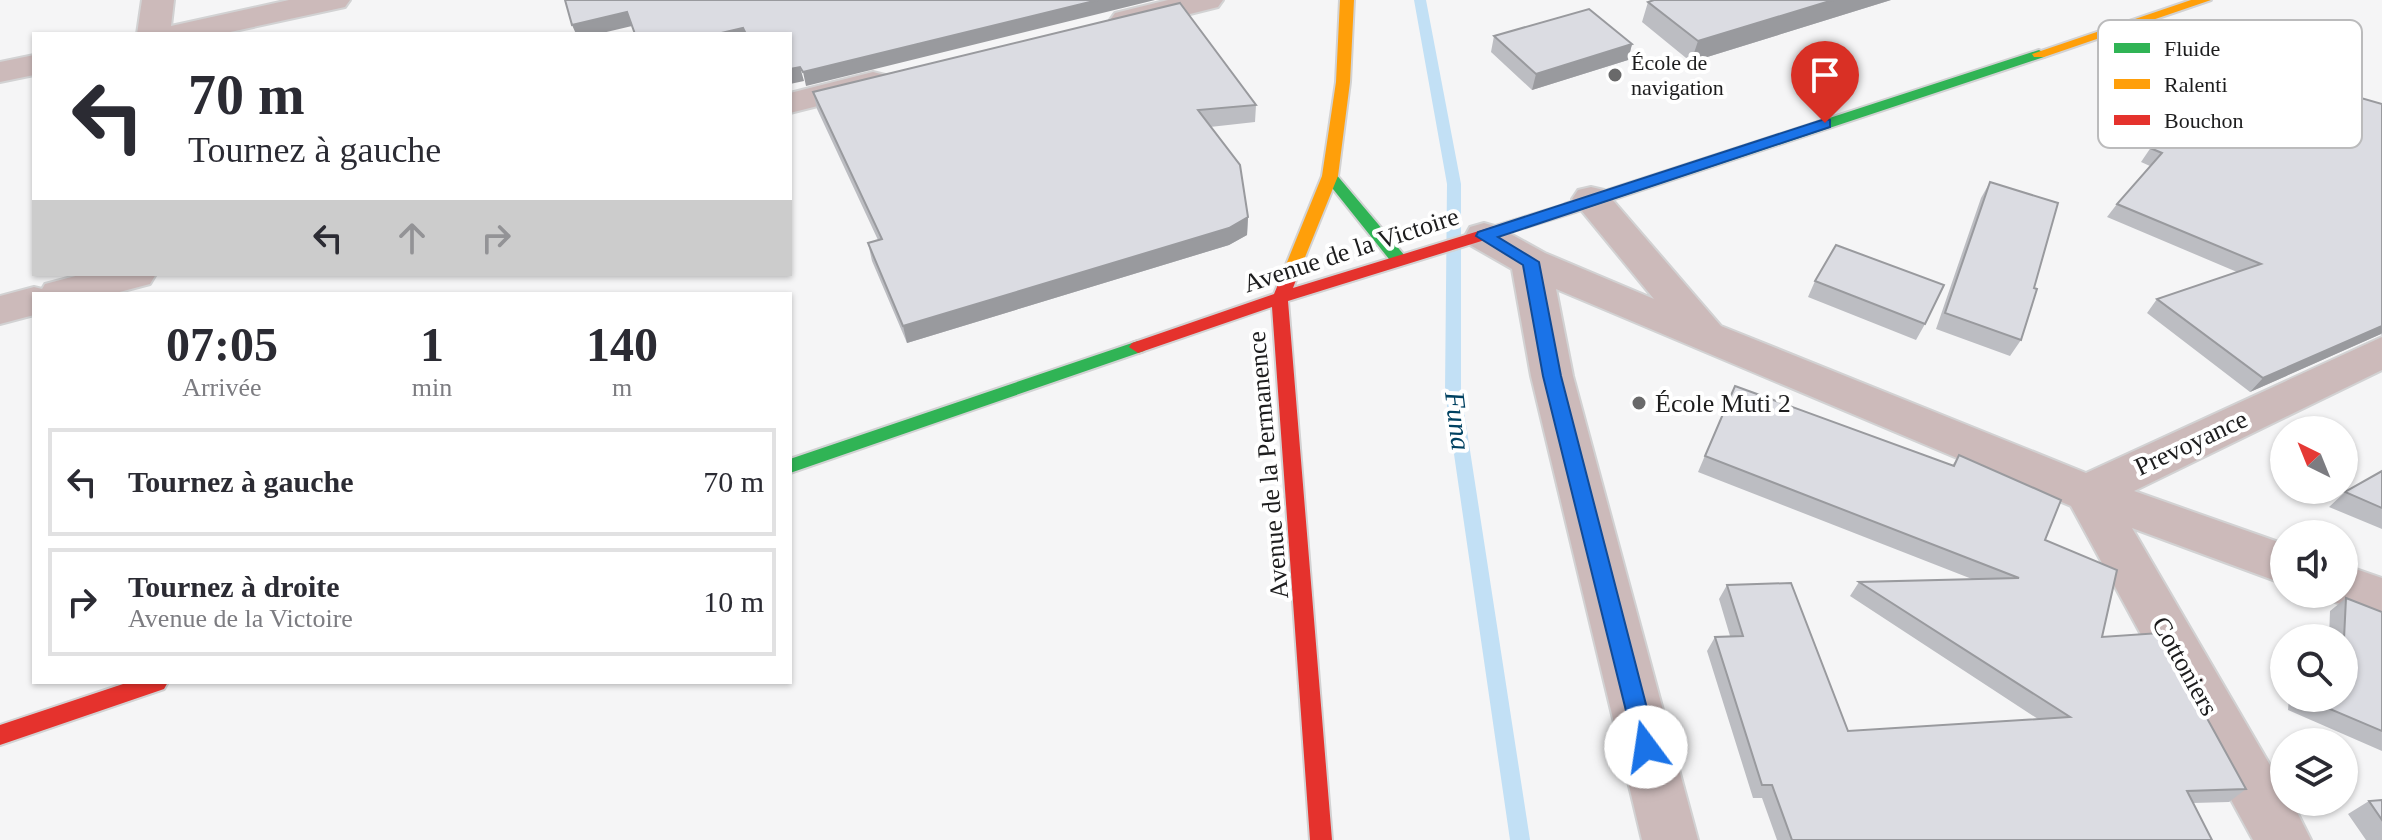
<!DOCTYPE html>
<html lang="fr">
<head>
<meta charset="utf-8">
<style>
	:root { --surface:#fff; --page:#f2f2f3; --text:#2b2b33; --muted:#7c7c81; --line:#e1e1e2 }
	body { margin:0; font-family:Georgia,serif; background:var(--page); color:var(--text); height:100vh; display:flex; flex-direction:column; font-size:30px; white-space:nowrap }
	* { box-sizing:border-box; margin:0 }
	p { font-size:26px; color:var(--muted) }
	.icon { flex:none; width:44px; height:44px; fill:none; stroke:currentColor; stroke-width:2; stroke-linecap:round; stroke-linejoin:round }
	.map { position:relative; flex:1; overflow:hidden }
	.details { position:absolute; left:32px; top:292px; width:760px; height:392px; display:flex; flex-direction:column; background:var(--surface); border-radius:0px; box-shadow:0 2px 6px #0004 }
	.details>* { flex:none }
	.guide { position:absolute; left:32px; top:32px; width:760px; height:244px; border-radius:0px; box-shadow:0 2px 6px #0004; background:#fff; color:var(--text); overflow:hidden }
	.needle { width:52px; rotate:317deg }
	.buttons { position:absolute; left:2270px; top:416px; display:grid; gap:16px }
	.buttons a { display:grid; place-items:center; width:88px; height:88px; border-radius:50%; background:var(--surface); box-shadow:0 2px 6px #0004; font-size:40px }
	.pin { position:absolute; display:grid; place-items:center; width:68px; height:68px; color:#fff; margin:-82px -34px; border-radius:50% 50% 50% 0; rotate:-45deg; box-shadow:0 0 8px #0007 }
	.pin .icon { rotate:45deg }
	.me { position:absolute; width:88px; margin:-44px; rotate:346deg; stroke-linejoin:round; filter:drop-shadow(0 0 6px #0008) }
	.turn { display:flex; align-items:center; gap:28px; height:168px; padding:0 24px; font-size:36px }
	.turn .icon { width:104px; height:104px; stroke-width:2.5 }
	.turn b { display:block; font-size:56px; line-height:68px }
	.lanes { display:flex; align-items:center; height:76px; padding:0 24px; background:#0003; justify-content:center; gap:40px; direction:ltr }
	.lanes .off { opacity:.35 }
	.eta { display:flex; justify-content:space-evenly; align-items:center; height:136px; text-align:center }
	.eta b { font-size:48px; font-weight:600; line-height:56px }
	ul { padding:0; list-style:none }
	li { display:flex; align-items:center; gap:24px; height:108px; margin:0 16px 12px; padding:0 8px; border:4px solid var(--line); border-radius:0px }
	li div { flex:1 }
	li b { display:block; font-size:30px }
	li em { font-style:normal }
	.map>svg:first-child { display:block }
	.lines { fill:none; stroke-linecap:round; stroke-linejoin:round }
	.stream { fill:#c2e0f5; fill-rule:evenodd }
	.street-casing { stroke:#d2d2d3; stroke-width:4 }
	.fast-casing { stroke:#d2d2d3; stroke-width:4 }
	.slow-casing { stroke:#d2d2d3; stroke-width:4 }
	.jam-casing { stroke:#d2d2d3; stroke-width:4 }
	.street { fill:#ccbaba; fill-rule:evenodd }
	.fast { fill:#30b455; fill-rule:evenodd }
	.slow { fill:#ff9f0a; fill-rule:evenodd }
	.jam { fill:#e5322d; fill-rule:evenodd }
	.wall { fill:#bcbdc2 }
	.shaded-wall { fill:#999a9e }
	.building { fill:#dbdce2; stroke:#999a9e; stroke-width:2 }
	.route { fill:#1a73e8; stroke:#114b97; stroke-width:2 }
	.poi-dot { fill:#69696a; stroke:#fff; stroke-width:3 }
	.labels { text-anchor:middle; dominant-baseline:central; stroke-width:8; stroke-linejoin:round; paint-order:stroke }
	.far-poi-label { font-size:22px; fill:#1d1d1e; stroke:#fff; text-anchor:start }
	.street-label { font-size:26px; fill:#1d1d1e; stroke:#fff }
	.poi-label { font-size:26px; fill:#1d1d1e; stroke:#fff; text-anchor:start }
	.water-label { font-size:28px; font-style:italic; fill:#004161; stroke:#fff }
	.key { fill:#fff; stroke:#bbbbbc; stroke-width:2 }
	.key-label { font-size:22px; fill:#1d1d1e }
</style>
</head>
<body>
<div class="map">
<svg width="2382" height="840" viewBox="0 0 2382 840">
	<rect width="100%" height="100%" fill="#f5f5f6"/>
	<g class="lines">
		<!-- stream -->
		<path class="stream" d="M1414 0H1426L1461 184V392L1530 840H1510L1445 392 1447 184Z"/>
		<!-- street casing -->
		<g class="street-casing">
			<path id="street" d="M142 0H174L171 26 289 0H350L345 7 221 34H137Z
				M1168 0H1223L1218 7 1126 30 1115 27 1110 20 1115 13Z
				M34 55V75L0 82V62Z
				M873 72 885 75 890 82 885 89 790 113V93Z
				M1591 187 1604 190 1721 326 2086 473 2382 337V370L2134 491 2284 544V584L2132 528 2284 789V802H2292L2311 840H2253L2071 506 1556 289 1573 376 1698 840H1642L1531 376 1512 269 1470 245 1465 236 1470 227 1484 223 1498 227 1545 253 1654 299 1572 199 1578 190Z
				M83 274H156L150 284 112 294H34V315L0 324V296L34 287 42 289 45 284Z
				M2344 565 2382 578V620L2327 599 2324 594H2344Z"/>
		</g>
		<!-- fast casing -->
		<g class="fast-casing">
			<path id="fast" d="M2039 50 2046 54 2044 57 1575 212H1565L1562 208 1565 204Z
				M1330 171 1335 173 1405 256 1407 260 1405 264H1393L1325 179 1322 176Z
				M1138 341 1147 347 1144 351 790 473V459Z"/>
		</g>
		<!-- slow casing -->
		<g class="slow-casing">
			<path id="slow" d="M1340 0H1354L1350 82 1338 176 1299 272 1291 278 1283 272 1322 176 1336 82Z
				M2191 0H2211L2044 57H2034L2032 54Z"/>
		</g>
		<!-- jam casing -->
		<g class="jam-casing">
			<path id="jam" d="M1570 203 1578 208 1575 212 1288 301 1332 840H1310L1272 307 1138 353 1129 347 1132 343 1274 294 1285 268H1297L1299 272 1293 288Z
				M129 682H168L164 689 0 745V725Z"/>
		</g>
		<!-- street -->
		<use href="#street" class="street"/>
		<!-- fast -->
		<use href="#fast" class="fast"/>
		<!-- slow -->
		<use href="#slow" class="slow"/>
		<!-- jam -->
		<use href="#jam" class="jam"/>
	</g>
	<!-- wall -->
	<path class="wall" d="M1891 0 1691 62 1642 22 1648 2Z
		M1494 36 1632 44 1628 60 1532 90 1491 52Z
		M2274 73 2382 104V336L2381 334 2250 392 2147 313 2157 299 2237 272 2107 217 2117 204 2150 166 2141 162 2181 103 2253 130 2264 86Z
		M813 92 1256 105 1255 122 1210 127 1248 217 1247 235 1229 245 907 343 872 261 868 243 878 240 817 109Z
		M1990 182 2034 288 2021 340 2010 356 1936 329 1981 198Z
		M1815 281 1925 324 1916 340 1808 297Z
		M1728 401 1952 466 1959 455 2045 540 2102 637 2246 789 2229 802 2193 803 2212 840H1777L1762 798H1753L1707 651 1715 637 1730 636 1719 599 1727 585 1848 731 2038 719 1850 596 1859 582 1972 579 1698 472Z
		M2382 471V529L2329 507 2345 492Z
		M2346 598 2382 612V751L2288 710 2289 698H2344V638H2329L2330 611Z
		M2382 800V840H2366L2348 814 2369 801Z"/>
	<!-- shaded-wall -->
	<path class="shaded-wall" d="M1098 0H1155L806 86 803 72Z
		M1833 0H1891L1691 62 1698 41Z
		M627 12 632 26 598 34H576L572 25Z
		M743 28 745 34H717Z
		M1632 44 1628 60 1532 90 1536 74Z
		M800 67 804 81 790 84V69Z
		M1248 217 1247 235 1229 245 907 343 903 326Z
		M2382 326V333L2381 334 2250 392 2263 378Z"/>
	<!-- building -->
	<path class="building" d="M565 0H1098L803 72 800 67 790 69V34H746L743 28 717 34H635L627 12 572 25Z
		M1654 0H1833L1698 41 1648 2Z
		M1180 3 1256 105 1198 110 1240 165 1248 217 1229 228 903 326 868 243 882 239 813 92Z
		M1589 9 1632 44 1536 74 1494 36Z
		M2274 73 2382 104V326L2263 378 2157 299 2261 264 2117 204 2162 153 2150 148 2181 103 2259 132Z
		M1990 182 2058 203 2034 288 2037 289 2021 340 1945 313Z
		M1836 245 1944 285 1925 324 1815 281Z
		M1735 386 1954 466 1959 455 2061 500 2045 540 2117 570 2102 637 2160 633 2246 789 2187 791 2212 840H1792L1772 785H1762L1715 637 1743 636 1727 585 1791 583 1848 731 2070 717 1859 582 2019 578 1705 456Z
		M2382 471V508L2345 492Z
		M2346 598 2382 612V731L2304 698H2344V639Z
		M2382 800V820L2369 801Z"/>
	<!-- route -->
	<path class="route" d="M1825 119 1830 120V127L1498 237 1539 262 1561 376 1657 747 1654 754 1646 757 1639 754 1635 747 1543 376 1523 265 1476 236 1478 232Z"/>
	<!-- markers -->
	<g class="poi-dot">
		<circle cx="1615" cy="75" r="8"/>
		<circle cx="1639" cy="403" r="8"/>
	</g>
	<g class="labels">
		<!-- far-poi labels -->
		<g class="far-poi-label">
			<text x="1631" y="62">École de<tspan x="1631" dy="25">navigation</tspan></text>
		</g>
		<!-- street labels -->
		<g class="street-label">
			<text transform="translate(1351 250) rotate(-18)">Avenue de la Victoire</text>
			<text transform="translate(2191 443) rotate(-25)">Prevoyance</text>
			<text transform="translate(1268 465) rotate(-95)">Avenue de la Permanence</text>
			<text transform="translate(2185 666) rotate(61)">Cottoniers</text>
		</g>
		<!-- poi labels -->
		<g class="poi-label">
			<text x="1655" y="403">École Muti 2</text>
		</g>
		<!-- water labels -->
		<g class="water-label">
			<text transform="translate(1458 421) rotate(83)">Funa</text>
		</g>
	</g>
	<!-- legend -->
	<rect x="2098" y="20" width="264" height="128" rx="12" class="key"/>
	<rect x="2114" y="43" width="36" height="10" fill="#30b455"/>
	<rect x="2114" y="79" width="36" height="10" fill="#ff9f0a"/>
	<rect x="2114" y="115" width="36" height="10" fill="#e5322d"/>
	<g class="key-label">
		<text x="2164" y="56">Fluide</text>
		<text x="2164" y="92">Ralenti</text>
		<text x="2164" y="128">Bouchon</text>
	</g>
</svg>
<div class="buttons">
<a><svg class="needle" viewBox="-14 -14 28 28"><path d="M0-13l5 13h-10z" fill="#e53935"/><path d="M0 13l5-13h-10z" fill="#7c7c81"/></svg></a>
<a><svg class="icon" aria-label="sound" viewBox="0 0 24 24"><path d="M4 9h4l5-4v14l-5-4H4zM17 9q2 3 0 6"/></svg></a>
<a><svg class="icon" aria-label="search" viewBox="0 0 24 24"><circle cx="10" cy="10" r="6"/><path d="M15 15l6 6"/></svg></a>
<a><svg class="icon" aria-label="layers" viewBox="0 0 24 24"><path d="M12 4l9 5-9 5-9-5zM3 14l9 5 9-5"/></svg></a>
</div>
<div class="pin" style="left:1825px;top:123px;background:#d93025"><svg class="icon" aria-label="arrive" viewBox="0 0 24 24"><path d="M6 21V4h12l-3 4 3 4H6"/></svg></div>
<svg class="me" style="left:1646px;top:747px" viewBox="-20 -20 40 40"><circle r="19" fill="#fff"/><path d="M0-13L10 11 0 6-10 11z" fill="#1a73e8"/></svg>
<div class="guide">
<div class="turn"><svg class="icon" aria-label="left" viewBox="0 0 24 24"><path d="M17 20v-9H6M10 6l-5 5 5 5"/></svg><div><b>70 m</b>Tournez à gauche</div></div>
<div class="lanes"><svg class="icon" aria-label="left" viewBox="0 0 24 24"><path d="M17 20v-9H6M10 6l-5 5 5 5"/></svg><svg class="icon off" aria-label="ahead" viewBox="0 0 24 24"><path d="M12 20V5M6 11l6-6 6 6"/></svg><svg class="icon off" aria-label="right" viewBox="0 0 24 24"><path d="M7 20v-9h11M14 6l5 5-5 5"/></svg></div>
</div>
<section class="details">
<div class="eta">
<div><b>07:05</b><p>Arrivée</p></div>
<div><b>1</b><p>min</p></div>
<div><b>140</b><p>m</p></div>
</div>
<ul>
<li><svg class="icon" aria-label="left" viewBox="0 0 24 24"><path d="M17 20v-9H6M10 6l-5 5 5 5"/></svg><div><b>Tournez à gauche</b></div><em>70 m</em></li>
<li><svg class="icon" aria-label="right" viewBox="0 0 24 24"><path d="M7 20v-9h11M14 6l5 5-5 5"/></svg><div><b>Tournez à droite</b><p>Avenue de la Victoire</p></div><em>10 m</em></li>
</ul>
</section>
</div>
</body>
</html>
